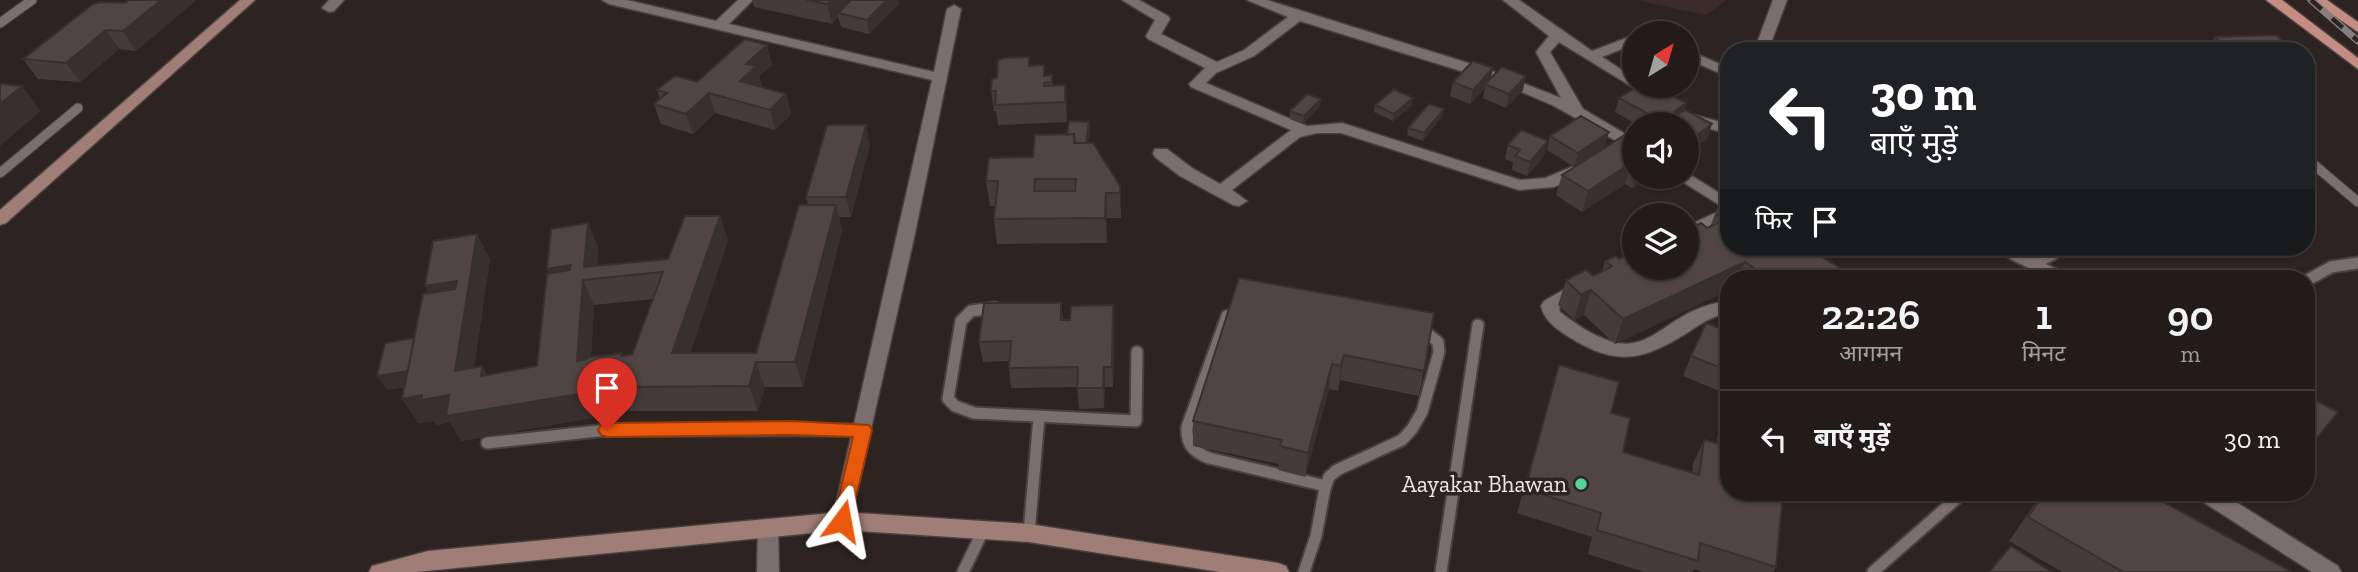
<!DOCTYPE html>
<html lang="hi">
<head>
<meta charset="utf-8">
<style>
	:root { --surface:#221b1a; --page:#2a2423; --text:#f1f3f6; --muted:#a2a1a2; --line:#3f3939 }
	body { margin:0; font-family:"Zilla Slab","Noto Sans Devanagari",serif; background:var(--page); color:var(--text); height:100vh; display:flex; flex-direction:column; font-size:26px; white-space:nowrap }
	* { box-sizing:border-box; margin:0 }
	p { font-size:23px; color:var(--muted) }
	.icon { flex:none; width:38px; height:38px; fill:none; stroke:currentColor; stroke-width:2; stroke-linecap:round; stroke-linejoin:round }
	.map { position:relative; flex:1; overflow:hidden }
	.panel { position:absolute; left:1720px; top:270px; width:595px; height:231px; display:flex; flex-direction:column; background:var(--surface); border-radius:28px; box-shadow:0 2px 5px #0004,0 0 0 2px var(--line) }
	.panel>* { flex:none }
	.top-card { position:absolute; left:1720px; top:42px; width:595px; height:214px; border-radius:28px; box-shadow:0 2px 5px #0004,0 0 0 2px var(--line); background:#202124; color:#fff; overflow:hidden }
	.needle { width:46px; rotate:37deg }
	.buttons { position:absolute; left:1622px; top:21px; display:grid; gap:14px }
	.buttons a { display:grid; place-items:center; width:77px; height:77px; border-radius:50%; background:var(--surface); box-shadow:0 2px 5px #0004,0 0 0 2px var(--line); font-size:35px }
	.pin { position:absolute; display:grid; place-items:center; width:60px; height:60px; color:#fff; margin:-72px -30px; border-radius:50% 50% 50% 0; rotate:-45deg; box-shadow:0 0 7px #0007 }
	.pin .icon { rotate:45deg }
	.me { position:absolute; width:77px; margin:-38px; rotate:13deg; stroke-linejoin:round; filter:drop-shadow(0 0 5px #0008) }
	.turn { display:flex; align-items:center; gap:24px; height:147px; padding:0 35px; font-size:32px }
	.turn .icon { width:91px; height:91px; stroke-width:2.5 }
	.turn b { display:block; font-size:49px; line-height:60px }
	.then { display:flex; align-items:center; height:66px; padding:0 35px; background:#0003; gap:14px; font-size:26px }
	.eta { display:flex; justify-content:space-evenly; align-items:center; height:119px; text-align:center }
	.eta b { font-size:42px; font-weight:600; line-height:49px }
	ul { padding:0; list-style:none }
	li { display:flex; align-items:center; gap:21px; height:98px; padding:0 35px; border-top:2px solid var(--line) }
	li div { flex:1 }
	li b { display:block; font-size:26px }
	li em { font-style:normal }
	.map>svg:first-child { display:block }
	.built { fill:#3c2c29 }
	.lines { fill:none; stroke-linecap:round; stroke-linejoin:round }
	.lane-far1-casing { stroke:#494140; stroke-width:11 }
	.lane-casing { stroke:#494140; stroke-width:15 }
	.street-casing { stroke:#494140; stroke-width:3 }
	.secondary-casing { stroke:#494140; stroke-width:3 }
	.primary-casing { stroke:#494140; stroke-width:3 }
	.lane-far1 { stroke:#7a6f6c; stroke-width:9 }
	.lane { stroke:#7a6f6c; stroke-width:11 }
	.street { fill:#7a6f6c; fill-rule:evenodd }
	.secondary { fill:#a07e77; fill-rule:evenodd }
	.primary { fill:#c58c82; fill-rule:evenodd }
	.rail-casing { stroke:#867e7c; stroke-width:7 }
	.rail { stroke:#2d2422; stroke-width:4.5; stroke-dasharray:14; stroke-linecap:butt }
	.wall { fill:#453b3a; fill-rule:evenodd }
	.shaded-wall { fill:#38302f }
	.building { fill:#504543; stroke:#38302f; stroke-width:2; fill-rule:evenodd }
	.route { fill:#ea580c; stroke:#983908; stroke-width:2 }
	.poi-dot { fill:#52d397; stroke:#2d2422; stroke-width:2.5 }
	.labels { text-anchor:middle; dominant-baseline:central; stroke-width:7; stroke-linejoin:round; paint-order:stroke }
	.poi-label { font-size:23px; fill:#eee7e6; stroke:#2d2422; text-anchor:end }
</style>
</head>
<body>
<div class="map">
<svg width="2358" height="572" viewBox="0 0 2358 572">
	<rect width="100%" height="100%" fill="#2d2422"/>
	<!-- built -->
	<path class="built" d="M1636 0H1726L1706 15Z"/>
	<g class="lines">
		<!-- lane-far1 casing -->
		<g class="lane-far1-casing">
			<path id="lane-far1" d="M0 23 32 0
				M2306 158 2358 202
				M0 173 78 108
				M1999 247 2016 255
				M2050 255 2066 247"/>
		</g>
		<!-- lane casing -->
		<g class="lane-casing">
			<path id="lane" d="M2013 254 2062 278
				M2034 264 2053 254
				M2306 281 2331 267 2358 263
				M995 308 971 311 961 321 948 399 955 406 974 413 1136 421 1137 352
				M1227 316 1187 427C1186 444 1193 452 1209 458L1326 486
				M487 443 607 430H863
				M1029 533 1039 417
				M963 572 983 531
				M1304 572 1316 536 1325 488 1329 477 1337 470 1402 440 1412 429 1422 412 1439 352 1438 342 1428 334 1416 331
				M1441 572 1478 325
				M1873 572 1964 492"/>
		</g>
		<!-- street casing -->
		<g class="street-casing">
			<path id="street" d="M329 0H344L334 11 329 12 322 8Z
				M602 0H627L716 21 738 0H753L729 24 934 72 947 9 954 5 961 9 914 238 849 527 842 530 835 527 832 521 932 80 609 4Z
				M1122 0H1139L1168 16 1170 19 1161 34 1217 62 1244 50 1288 17 1247 0H1267L1484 68 1561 98 1536 52 1549 36 1503 0H1519L1592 51 1634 35V44L1602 57 1634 78V86H1640L1634 88 1559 42 1550 52 1583 109 1634 139V151L1554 106 1506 85 1300 21 1254 56 1216 73 1206 83 1307 126 1342 123 1520 180 1545 178 1581 163 1589 168 1587 172 1554 187 1519 190 1341 133H1317L1300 137 1232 190 1247 201 1239 206 1233 205 1180 176 1155 157 1153 153 1155 149H1167L1192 168 1220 184 1291 130 1191 87 1189 84 1205 68 1148 39 1146 36 1155 20Z
				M1773 0H1787L1768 51H1754Z
				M1687 50 1729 68V77L1687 59Z
				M1690 114 1729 124V134L1685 122 1682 119Z
				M1687 173 1729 199V211L1675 177H1687Z
				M1715 213 1729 215V227L1717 225 1687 239V226Z
				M1579 281 1585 283 1588 287 1585 291 1559 308 1560 312C1654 385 1649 310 1729 301V313C1714 315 1702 323 1690 331 1647 358 1621 368 1574 340 1560 331 1545 323 1541 306L1544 301Z
				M2194 492H2220L2338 566 2341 572H2312L2197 498Z
				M768 519 775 522 778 528 779 572H757L758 528 761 522Z"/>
		</g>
		<!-- secondary casing -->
		<g class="secondary-casing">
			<path id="secondary" d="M240 0H255L6 223 0 225V210Z
				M842 512 1029 524 1278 563 1286 566 1289 572H1220L1029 542 842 530 416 572H369L372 566 428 551Z"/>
		</g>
		<!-- primary casing -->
		<g class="primary-casing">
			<path id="primary" d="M2266 0H2282L2358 58V69Z
				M2311 0H2327L2358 22V32Z"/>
		</g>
		<!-- lane-far1 -->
		<use href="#lane-far1" class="lane-far1"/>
		<!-- lane -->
		<use href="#lane" class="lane"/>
		<!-- street -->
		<use href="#street" class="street"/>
		<!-- secondary -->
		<use href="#secondary" class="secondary"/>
		<!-- primary -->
		<use href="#primary" class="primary"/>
		<!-- rail casing -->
		<g class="rail-casing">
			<path id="rail" d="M2311 0 2358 41"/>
		</g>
		<!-- rail -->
		<use href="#rail" class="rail"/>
	</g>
	<!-- wall -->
	<path class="wall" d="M129 0H196L136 51 119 49 80 82 38 79 23 59 125 3Z
		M752 0H898L899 4 869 34 841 27 838 17 832 24 754 7Z
		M2215 37 2294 51H2207Z
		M767 45 772 65 759 76 762 86 761 87 786 94 791 114 775 130 715 113 693 134 661 124 654 104 660 99 657 90 697 82Z
		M1044 65 1045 76 1052 75 1053 85H1065L1067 122 998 125 996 111H994L991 91 997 78 1030 66Z
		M1491 79 1523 90 1506 108 1483 98 1485 88 1470 104 1450 96 1453 82Z
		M1619 98 1686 103 1684 110 1707 139 1687 152V124H1636L1615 112Z
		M1375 105H1412L1393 121 1374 112Z
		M1320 106 1303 124 1290 119V111Z
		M1442 116 1423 141 1407 135 1408 128Z
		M1089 122 1090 129 1088 143 1120 186 1121 218H1107V243L997 244 994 219 995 206H990L986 181 1033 157 1067 135Z
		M1550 136 1605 146 1574 167 1547 150Z
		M1634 137V177H1649L1632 188 1625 184 1582 212 1556 195 1562 175Z
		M870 145 851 217H839L842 230 803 387H765L758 411H631L461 441 450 422 436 425 434 421 418 423 405 387 387 390 414 338 429 293 490 259 474 367 482 366 487 375 537 366 549 274 588 223 598 248 597 266 668 259 720 216 728 241 690 353H756L808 205 806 197ZM653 299 632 355 591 356 594 305Z
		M1508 145 1544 156 1527 176 1512 170 1513 162 1505 159Z
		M1718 206 1856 278H1729V290L1615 344 1584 315 1574 320 1558 305 1566 280 1593 276 1602 271 1605 261 1619 259 1687 268 1688 229 1707 228 1710 227Z
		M1061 303 1063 320 1114 325 1113 387H1105L1104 408 1079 409 1077 387 1011 388 1009 368V361L983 362 979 342Z
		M1434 313 1419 396 1340 380 1338 391 1329 389 1305 477 1278 470 1279 464 1193 446V421Z
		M1729 328V395L1683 376 1691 356 1722 329Z
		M1559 365 1611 413 1623 452 1692 473 1693 464 1704 440 1717 443V438L1729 413 1776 567 1773 572H1703L1694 569 1692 572H1644L1588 554 1592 537 1517 513Z
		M1917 492H1930L1928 494Z
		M2043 492H2145L2292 572H2062L2009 541Z"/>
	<!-- shaded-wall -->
	<path class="shaded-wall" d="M161 0H196L136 51 123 31Z
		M832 0H854L838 13V17L832 24 827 4Z
		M887 0H898L899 4 869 34 867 20Z
		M106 30 119 49 80 82 66 63Z
		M767 45 772 65 759 76 762 86 746 101 740 81 746 64Z
		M1493 68 1490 82 1485 84V88L1470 104 1473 90Z
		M1526 76 1523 90 1506 108 1509 94Z
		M1065 85 1067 105V122L1065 102Z
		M22 86 41 111 0 146V104Z
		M709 93 715 113 693 134 686 114Z
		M786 94 791 114 775 130 770 110Z
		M1413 98 1412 105 1393 121 1394 114Z
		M1321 99 1320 106 1303 124 1304 116Z
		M1686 103 1682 117 1672 124H1660L1661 121Z
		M1444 109 1442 116 1423 141 1424 133Z
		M1089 122 1090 129 1086 153V145Z
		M1712 124 1707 139 1687 152V142Z
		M866 125 870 145 851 217 846 197Z
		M1609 132 1605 146 1574 167 1578 153Z
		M1548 141 1544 156 1527 176 1530 162Z
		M1631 163 1625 184 1582 212 1588 191Z
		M1635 177H1649L1632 188Z
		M1106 193 1107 218V243L1105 218Z
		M836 205 842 230 803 387 795 362Z
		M720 216 728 241 682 378 672 353Z
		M588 223 598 248 596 279 584 267Z
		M477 234 490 259 470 396 455 371 439 311 425 286Z
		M1745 262 1738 278H1729V290L1615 344 1623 319Z
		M571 265 582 290 559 294 547 269Z
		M583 280 594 305 589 386 577 361Z
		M1591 290 1584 315 1574 320 1581 295Z
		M1113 305 1114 325 1113 387 1112 367Z
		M1344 355 1340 380 1338 391 1341 366Z
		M756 362 765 387 758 411 749 386Z
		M1332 364 1329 389 1305 477 1308 453Z
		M482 366 496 391 481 376Z
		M1104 367 1105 387 1104 408 1103 388Z
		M410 371 419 385 387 390 377 376Z
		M620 387 631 411 461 441 450 422 436 425 434 421 418 423 402 399 422 395H449Z"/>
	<!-- building -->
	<path class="building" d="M129 0H161L123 31 106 30 66 63 23 59 93 4 101 2 125 3Z
		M806 0H832L827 4Z
		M851 0H887L867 20 838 13Z
		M2276 35 2294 51H2230L2215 37Z
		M745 39 767 45 746 64 756 66 740 81 786 94 770 110 709 93 686 114 654 104 667 93 657 90 675 76 697 82Z
		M1029 57V66L1044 65V76L1052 75V82L1044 83V86L1065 85V102L995 105 996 91H991L992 79 997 78 998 60 1004 58Z
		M1473 61 1493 68 1473 90 1453 82Z
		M1502 67 1526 76 1509 94 1485 84Z
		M0 84 22 86 0 104Z
		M1638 86H1653L1686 103 1661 121 1619 98Z
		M1394 89 1413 98 1394 114 1375 105Z
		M1307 94 1321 99 1304 116 1290 111Z
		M1429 104 1444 109 1424 133 1408 128Z
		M1685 110 1712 124 1687 142V124H1663Z
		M1581 116 1609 132 1578 153 1550 136Z
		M1069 121 1089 122 1086 143H1075L1074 134 1067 135Z
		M827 125H866L846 197H806Z
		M1521 130 1548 141 1530 162 1515 156 1520 150 1508 145Z
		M1628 133 1634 137V166L1631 163 1588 191 1562 175Z
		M1074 134V143H1093L1120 186V193H1106L1105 218 994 219 998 181H986L989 158 1033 157 1035 135ZM1035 179H1076L1075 191H1034Z
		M1729 201V247H1806L1856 278H1787L1785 277 1784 278H1769L1745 262 1623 319 1591 290 1581 295 1566 280 1586 270 1593 276 1612 266 1605 261 1616 256 1619 259 1634 252V268H1687V235L1692 232 1688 229 1701 223 1707 228 1724 220 1717 215 1724 211 1718 206Z
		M799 205H836L795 362H756L749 386 620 387 446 416 449 395 421 400 422 395 402 399 423 294 455 289 457 281 425 286 433 241 477 234 455 371 482 366 481 376 537 366 547 274 570 270 571 265 547 269 551 229 588 223 584 267 668 259 685 216H720L672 353H756ZM663 272 632 355 621 356 622 353 588 357 587 359 577 361 583 280Z
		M1239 278 1434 313 1424 371 1344 355 1341 366 1332 364 1308 453 1280 446 1282 440 1193 421Z
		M984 303H1061V320H1070L1071 306 1113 305 1112 367H1104L1103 388H1077L1078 367 1009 368 1011 341 979 342Z
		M1706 323 1722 329 1723 326 1729 328V371L1691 356Z
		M414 338 408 371 377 376 385 343Z
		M1559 365 1619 382 1611 413 1630 418 1623 452 1699 475 1704 440 1724 445 1729 413V492H1783L1776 567 1700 543 1698 561 1597 530 1601 513 1525 489Z
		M2306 395 2338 412 2308 449 2306 448Z
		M2045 492H2145L2292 572H2123L2028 517Z
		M2011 546 2052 572H1989Z"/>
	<!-- route -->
	<path class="route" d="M792 421 869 425 872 430 849 527 842 529 836 527 833 521 853 437 792 435 607 437 601 435 598 430 601 425 607 423Z"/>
	<!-- markers -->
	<circle class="poi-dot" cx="1581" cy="484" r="7"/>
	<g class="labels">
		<!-- poi labels -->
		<g class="poi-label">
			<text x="1567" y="484">Aayakar Bhawan</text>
		</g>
	</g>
</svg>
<div class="buttons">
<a><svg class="needle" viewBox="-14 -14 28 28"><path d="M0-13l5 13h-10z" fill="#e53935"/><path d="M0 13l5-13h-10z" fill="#a2a1a2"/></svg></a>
<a><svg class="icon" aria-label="sound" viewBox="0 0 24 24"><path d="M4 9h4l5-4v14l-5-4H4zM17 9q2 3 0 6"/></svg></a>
<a><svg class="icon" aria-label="layers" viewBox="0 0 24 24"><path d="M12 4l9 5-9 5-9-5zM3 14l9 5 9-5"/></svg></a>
</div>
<div class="pin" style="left:607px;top:430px;background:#d93025"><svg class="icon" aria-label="arrive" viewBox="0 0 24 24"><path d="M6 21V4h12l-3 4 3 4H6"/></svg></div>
<svg class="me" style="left:842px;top:521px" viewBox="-20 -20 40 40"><path d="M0-17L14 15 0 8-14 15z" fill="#ea580c" stroke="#fff" stroke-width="4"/></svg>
<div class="top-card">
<div class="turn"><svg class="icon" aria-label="left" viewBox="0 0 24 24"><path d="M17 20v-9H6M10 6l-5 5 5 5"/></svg><div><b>30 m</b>बाएँ मुड़ें</div></div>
<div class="then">फिर<svg class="icon" aria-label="arrive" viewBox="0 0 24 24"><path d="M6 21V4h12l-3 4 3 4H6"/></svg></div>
</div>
<section class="panel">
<div class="eta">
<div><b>22:26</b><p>आगमन</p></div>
<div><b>1</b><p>मिनट</p></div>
<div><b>90</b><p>m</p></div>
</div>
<ul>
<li><svg class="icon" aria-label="left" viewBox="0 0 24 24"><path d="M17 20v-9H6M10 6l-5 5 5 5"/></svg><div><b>बाएँ मुड़ें</b></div><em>30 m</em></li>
</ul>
</section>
</div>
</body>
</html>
